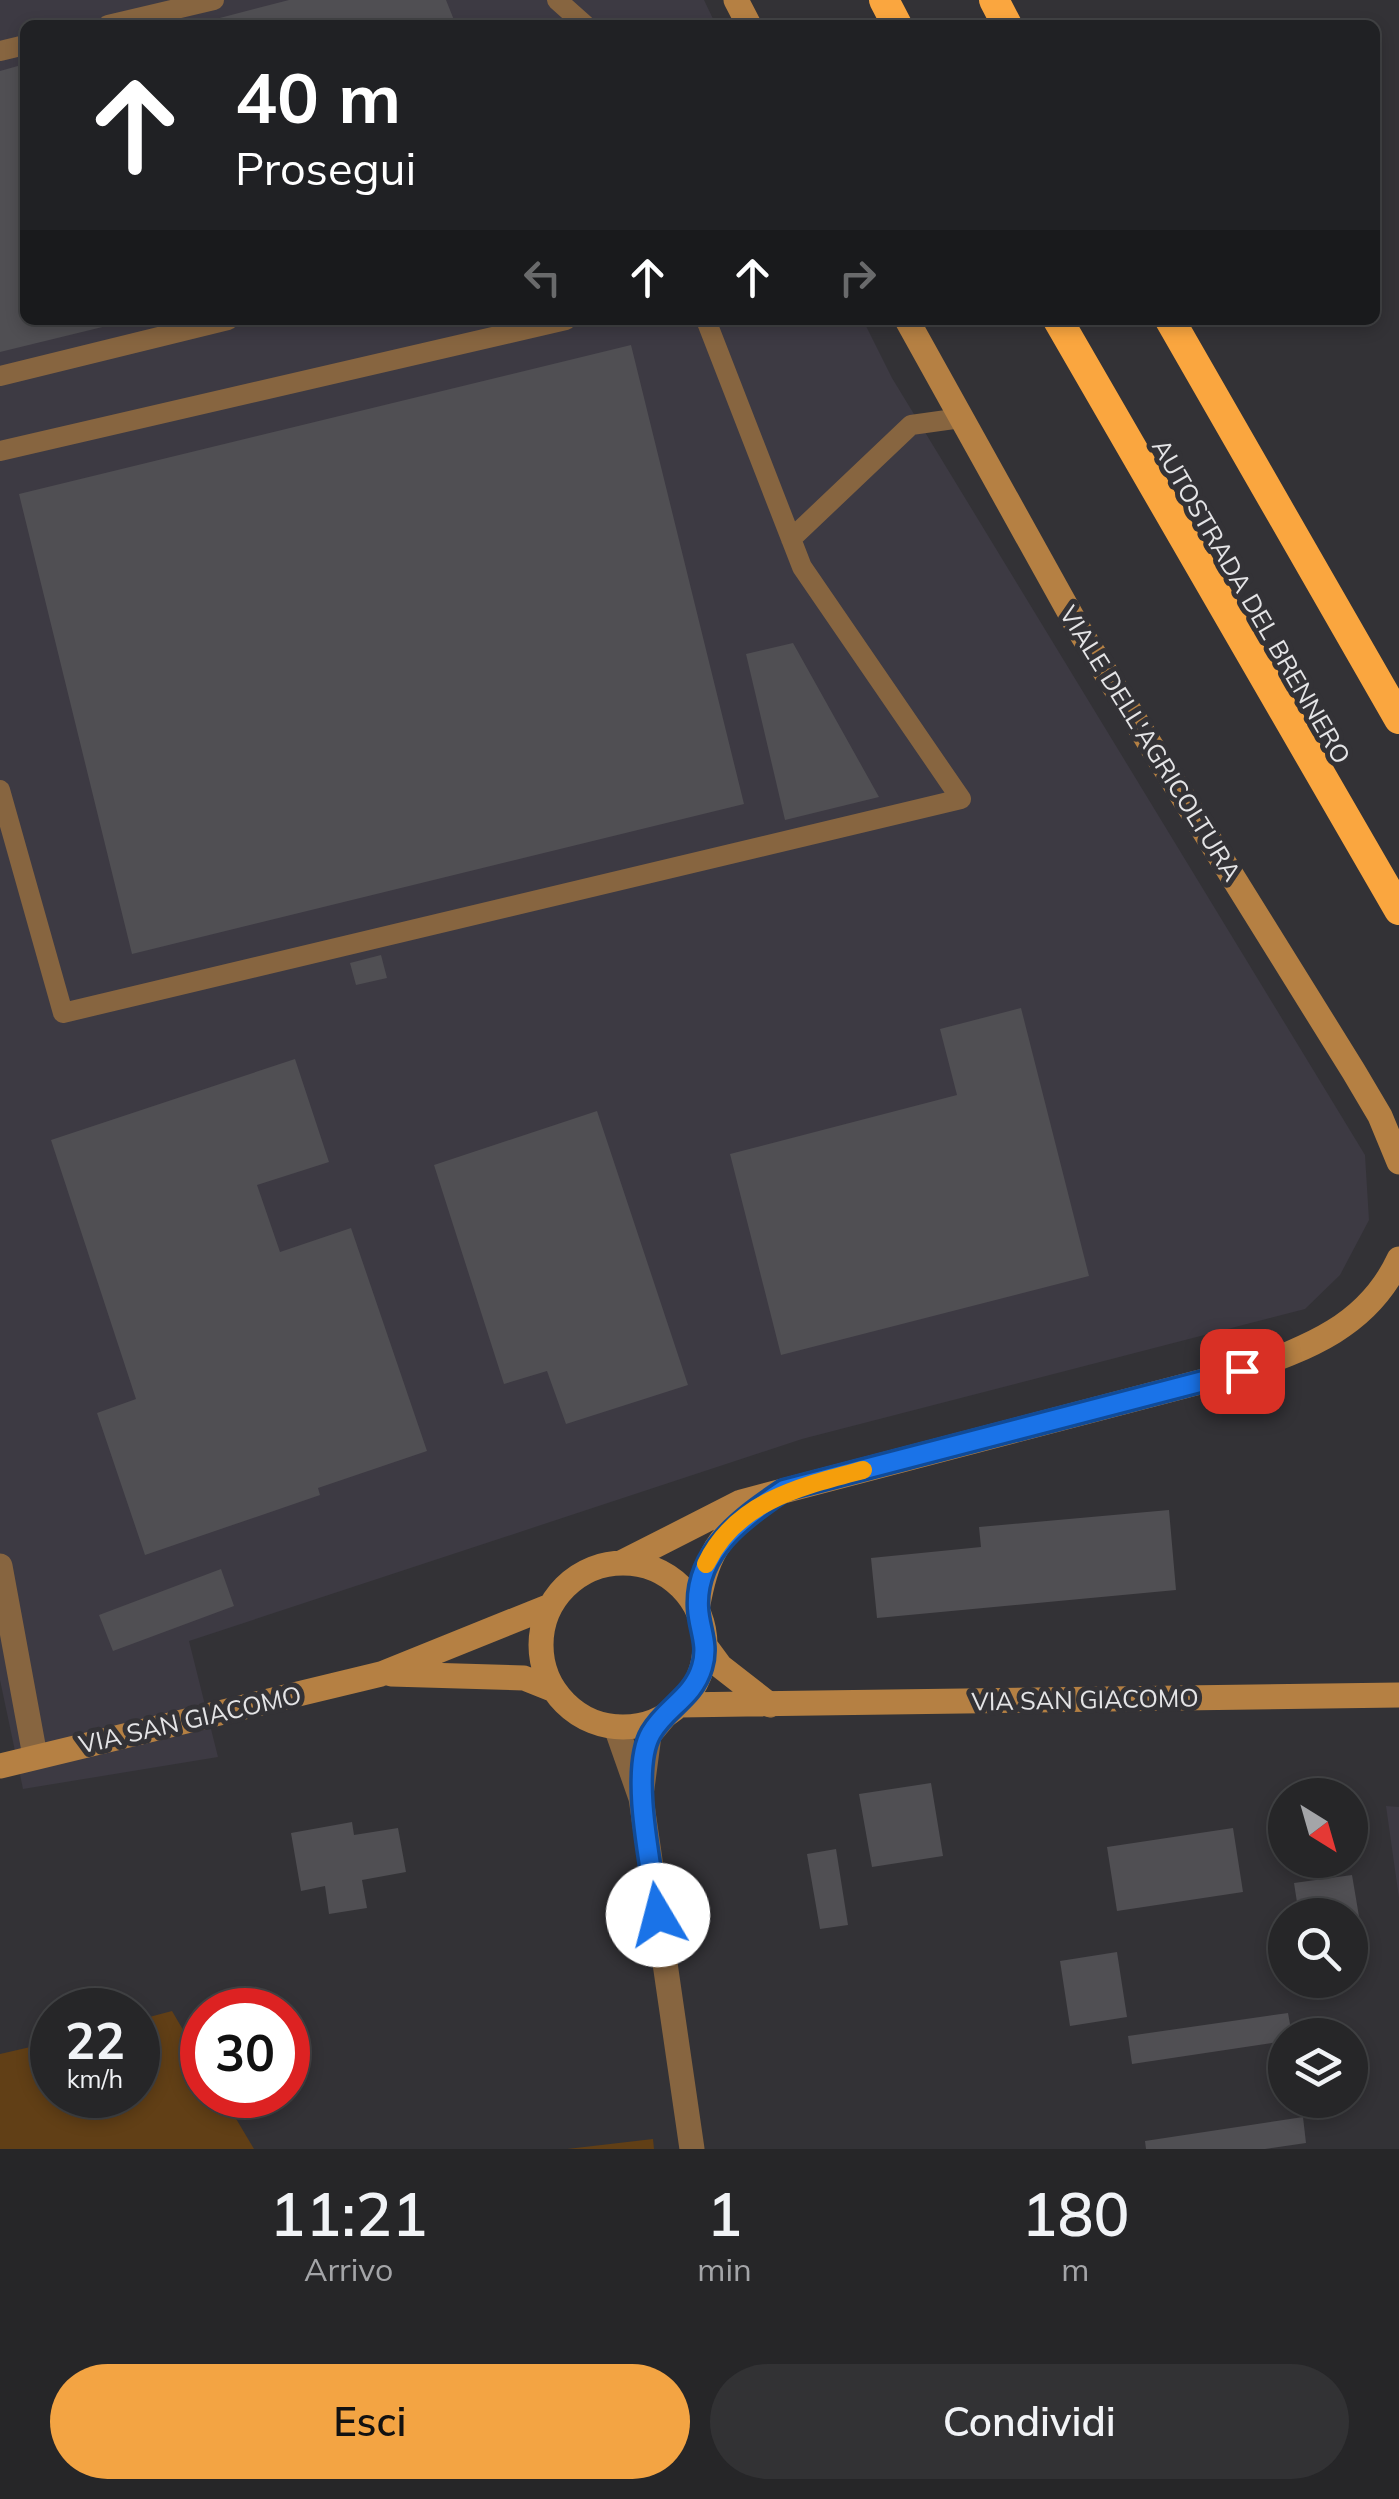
<!DOCTYPE html>
<html lang="it">
<head>
<meta charset="utf-8">
<style>
	:root { --surface:#262628; --page:#323234; --text:#f1f3f6; --muted:#a4a5a8; --line:#424345; --accent:#f3a443 }
	body { margin:0; font-family:Mulish,sans-serif; background:var(--page); color:var(--text); height:100vh; display:flex; flex-direction:column; font-size:38px; white-space:nowrap }
	* { box-sizing:border-box; margin:0 }
	p { font-size:32px; color:var(--muted) }
	.icon { flex:none; width:55px; height:55px; fill:none; stroke:currentColor; stroke-width:2; stroke-linecap:round; stroke-linejoin:round }
	.map { position:relative; height:2149px; overflow:hidden }
	.details { display:flex; flex-direction:column; background:var(--surface); flex:1 }
	.details>* { flex:none }
	.guide { position:absolute; left:20px; top:20px; width:1360px; height:305px; border-radius:15px; box-shadow:0 5px 15px #0003,0 0 0 2px var(--line); background:#202124; color:#fff; overflow:hidden }
	.needle { width:65px; rotate:143deg }
	.fabs { position:absolute; left:1268px; top:1778px; display:grid; gap:20px }
	.fabs a { display:grid; place-items:center; width:100px; height:100px; border-radius:50%; background:var(--surface); box-shadow:0 5px 15px #0003,0 0 0 2px var(--line); font-size:50px }
	.speed { position:absolute; left:30px; top:1988px; display:flex; gap:20px; font-size:50px; font-weight:700; text-align:center }
	.speed>* { display:grid; place-content:center; width:130px; height:130px; border-radius:50%; background:var(--surface); box-shadow:0 5px 15px #0003,0 0 0 2px var(--line); line-height:1 }
	.speed small { font-size:25px; font-weight:400 }
	.speed .limit { border:15px solid #d22; background:#fff; color:#111 }
	.pin { position:absolute; display:grid; place-items:center; width:85px; height:85px; color:#fff; margin:-42px; border-radius:20px; box-shadow:0 5px 15px #0006 }
	.me { position:absolute; width:110px; margin:-55px; rotate:352deg; stroke-linejoin:round; filter:drop-shadow(0 0 8px #0008) }
	.turn { display:flex; align-items:center; gap:35px; height:210px; padding:0 50px; font-size:45px }
	.turn .icon { width:130px; height:130px; stroke-width:2.5 }
	.turn b { display:block; font-size:70px; line-height:85px }
	.lanes { display:flex; align-items:center; height:95px; padding:0 50px; background:#0003; justify-content:center; gap:50px; direction:ltr }
	.lanes .off { opacity:.35 }
	.eta { display:flex; justify-content:space-evenly; align-items:center; height:170px; text-align:center }
	.eta b { font-size:60px; font-weight:600; line-height:70px }
	.action { display:flex; gap:20px; margin-top:auto; padding:20px 50px }
	.action a { flex:1; height:115px; border-radius:60px; background:var(--accent); color:#111; font-size:40px; font-weight:600; line-height:115px; text-align:center }
	.action a+a { background:var(--page); color:var(--text) }
	.map>svg:first-child { display:block }
	.built { fill:#3d3a43 }
	.green { fill:#613f16 }
	.building { fill:#504f53 }
	.lines { fill:none; stroke-linecap:round; stroke-linejoin:round }
	.lane { stroke:#876540; stroke-width:20 }
	.street { stroke:#876540; stroke-width:25 }
	.secondary { stroke:#b58043; stroke-width:25 }
	.highway { stroke:#faa63f; stroke-width:30 }
	.route-casing { stroke:#114b97; stroke-width:25 }
	.route { stroke:#1a73e8; stroke-width:18 }
	.slow { stroke:#f59e0b; stroke-width:18 }
	.labels { text-anchor:middle; dominant-baseline:central; stroke-width:10; stroke-linejoin:round; paint-order:stroke }
	.street-label { font-size:25px; fill:#e4e4e6; stroke:#333236 }
</style>
</head>
<body>
<div class="map">
<svg width="1399" height="2149" viewBox="0 0 1399 2149">
	<rect width="100%" height="100%" fill="#333236"/>
	<!-- built -->
	<path class="built" d="M0 0H704L716 25H25V320H863L892 378 1365 1155 1369 1220 1340 1275 1305 1309 802 1439 189 1641 218 1757 23 1789 0 1680Z
		M1386 1806 1399 1807V1898Z"/>
	<!-- green -->
	<path class="green" d="M172 2011 202 2062V2095H222L254 2149H0V2054L52 2042V2095H138V2020Z
		M653 2139 654 2149H567Z"/>
	<!-- building -->
	<path class="building" d="M289 0H446L456 25H193Z
		M25 64V320L127 321 0 352V71Z
		M631 345 744 804 132 954 19 494Z
		M793 643 879 797 785 820 746 654Z
		M381 955 387 978 356 985 350 963Z
		M1021 1008 1089 1276 781 1355 730 1154 957 1095 940 1029Z
		M295 1059 329 1162 257 1185 280 1252 351 1228 427 1451 318 1488 320 1495 145 1555 97 1413 136 1399 51 1140Z
		M597 1111 688 1385 566 1424 547 1371 504 1384 434 1165Z
		M1169 1510 1176 1590 877 1618 871 1558 981 1547 979 1527Z
		M221 1569 234 1606 113 1651 99 1615Z
		M931 1783 943 1856 872 1867 859 1794Z
		M352 1822 354 1835 398 1828 406 1872 362 1880 367 1908 329 1914 325 1886 301 1891 291 1833Z
		M1233 1828 1243 1892 1117 1911 1107 1847Z
		M836 1849 848 1925 820 1929 807 1854Z
		M1352 1875 1363 1940 1350 1942V1915H1299L1294 1883Z
		M1117 1952 1127 2017 1070 2026 1060 1961Z
		M1288 2013 1292 2035H1285V2041L1132 2064 1128 2036Z
		M1303 2117 1306 2143 1265 2149H1146L1145 2141Z"/>
	<g class="lines">
		<!-- lane -->
		<path class="lane" d="M557 0 585 25
			M108 25 214 0
			M0 51 25 45
			M0 376 228 320
			M0 451 566 320
			M791 539 911 425 961 418
			M0 790 63 1013 961 799 802 567 706 320"/>
		<!-- street -->
		<path class="street" d="M0 1566 35 1756
			M616 1727 641 1798 692 2149
			M642 1788 649 1735 665 1716"/>
		<!-- secondary -->
		<path class="secondary" d="M736 0 749 25
			M907 320 1081 633 1354 1072 1380 1116 1399 1162
			M623 1562 741 1502 1242 1371C1308 1348 1368 1326 1399 1259
			M541 1645a82 82 0 1 1 164 0a82 82 0 1 1-164 0Z
			M697 1609C707 1556 716 1535 763 1504
			M706 1647 720 1666 770 1705
			M391 1674 524 1678 554 1690
			M679 1705 1399 1695
			M0 1766 381 1674 550 1606"/>
		<!-- highway -->
		<path class="highway" d="M884 0 897 25
			M994 0 1007 25
			M1058 320 1399 910
			M1170 320 1399 719"/>
	</g>
	<g class="lines">
		<!-- route casing -->
		<g class="route-casing">
			<path id="route" d="M658 1915C652 1871 629 1771 651 1733 666 1707 693 1698 702 1667 709 1644 699 1629 698 1608 695 1552 742 1518 784 1490L1242 1371"/>
		</g>
		<!-- route -->
		<use href="#route" class="route"/>
		<!-- slow -->
		<path class="slow" d="M706 1564C736 1501 802 1486 863 1470"/>
	</g>
	<g class="labels">
		<!-- street labels -->
		<g class="street-label">
			<text transform="translate(1252 601) rotate(60)">AUTOSTRADA DEL BRENNERO</text>
			<text transform="translate(1151 743) rotate(58)">VIALE DELL'AGRICOLTURA</text>
			<text transform="translate(1085 1699) rotate(-1)">VIA SAN GIACOMO</text>
			<text transform="translate(190 1719) rotate(-13)">VIA SAN GIACOMO</text>
		</g>
	</g>
</svg>
<div class="fabs">
<a><svg class="needle" viewBox="-14 -14 28 28"><path d="M0-13l5 13h-10z" fill="#e53935"/><path d="M0 13l5-13h-10z" fill="#a4a5a8"/></svg></a>
<a><svg class="icon" aria-label="search" viewBox="0 0 24 24"><circle cx="10" cy="10" r="6"/><path d="M15 15l6 6"/></svg></a>
<a><svg class="icon" aria-label="layers" viewBox="0 0 24 24"><path d="M12 4l9 5-9 5-9-5zM3 14l9 5 9-5"/></svg></a>
</div>
<div class="speed"><div>22<small>km/h</small></div><div class="limit">30</div></div>
<div class="pin" style="left:1242px;top:1371px;background:#d93025"><svg class="icon" aria-label="arrive" viewBox="0 0 24 24"><path d="M6 21V4h12l-3 4 3 4H6"/></svg></div>
<svg class="me" style="left:658px;top:1915px" viewBox="-20 -20 40 40"><circle r="19" fill="#fff"/><path d="M0-13L10 11 0 6-10 11z" fill="#1a73e8"/></svg>
<div class="guide">
<div class="turn"><svg class="icon" aria-label="ahead" viewBox="0 0 24 24"><path d="M12 20V5M6 11l6-6 6 6"/></svg><div><b>40 m</b>Prosegui</div></div>
<div class="lanes"><svg class="icon off" aria-label="left" viewBox="0 0 24 24"><path d="M17 20v-9H6M10 6l-5 5 5 5"/></svg><svg class="icon" aria-label="ahead" viewBox="0 0 24 24"><path d="M12 20V5M6 11l6-6 6 6"/></svg><svg class="icon" aria-label="ahead" viewBox="0 0 24 24"><path d="M12 20V5M6 11l6-6 6 6"/></svg><svg class="icon off" aria-label="right" viewBox="0 0 24 24"><path d="M7 20v-9h11M14 6l5 5-5 5"/></svg></div>
</div>
</div>
<section class="details">
<div class="eta">
<div><b>11:21</b><p>Arrivo</p></div>
<div><b>1</b><p>min</p></div>
<div><b>180</b><p>m</p></div>
</div>
<div class="action"><a>Esci</a><a>Condividi</a></div>
</section>
</body>
</html>
